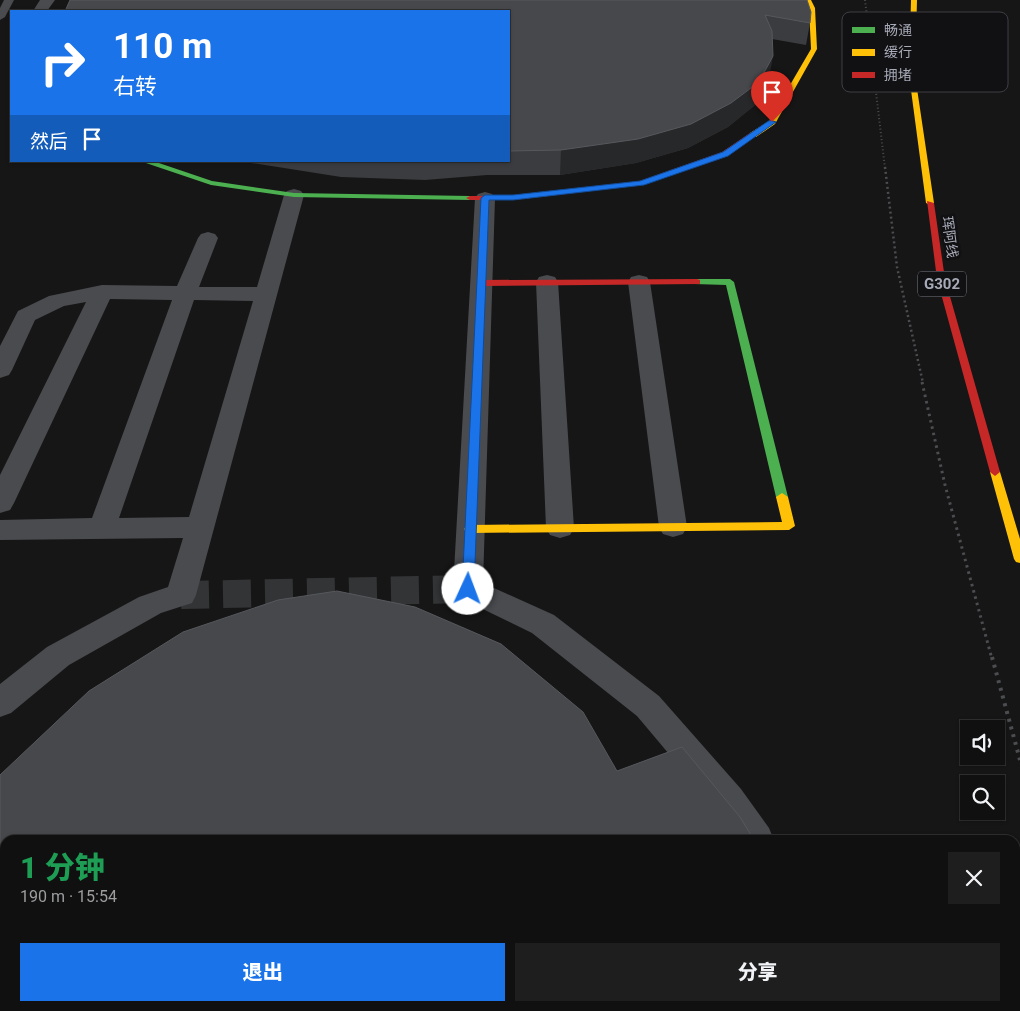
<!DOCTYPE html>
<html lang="zh">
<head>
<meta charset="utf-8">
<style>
	:root { --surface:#101010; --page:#1e1e1e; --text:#f1f3f6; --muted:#9c9d9f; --line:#303030; --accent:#1a73e8 }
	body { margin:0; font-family:Roboto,"Noto Sans SC",sans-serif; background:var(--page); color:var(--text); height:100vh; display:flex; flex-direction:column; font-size:19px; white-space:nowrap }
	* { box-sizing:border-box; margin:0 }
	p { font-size:16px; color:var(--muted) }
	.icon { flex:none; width:28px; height:28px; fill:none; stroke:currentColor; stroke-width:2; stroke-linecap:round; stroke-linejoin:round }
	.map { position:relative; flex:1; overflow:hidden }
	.drawer { position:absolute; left:0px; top:835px; width:1020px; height:176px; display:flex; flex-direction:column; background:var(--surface); border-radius:15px 15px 0 0; box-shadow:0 1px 4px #0004,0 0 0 1px var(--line) }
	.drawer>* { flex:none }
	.banner { position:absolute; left:10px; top:10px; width:500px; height:152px; border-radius:0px; box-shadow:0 1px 4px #0004,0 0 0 1px var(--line); background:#1a73e8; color:#fff; overflow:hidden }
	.tools { position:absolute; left:960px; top:720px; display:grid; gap:10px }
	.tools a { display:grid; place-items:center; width:45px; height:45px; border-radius:0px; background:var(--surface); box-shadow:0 1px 4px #0004,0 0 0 1px var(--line); font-size:25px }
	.pin { position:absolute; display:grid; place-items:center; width:42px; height:42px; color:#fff; margin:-51px -21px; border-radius:50% 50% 50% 0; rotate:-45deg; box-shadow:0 0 5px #0007 }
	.pin .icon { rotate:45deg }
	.me { position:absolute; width:55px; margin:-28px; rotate:2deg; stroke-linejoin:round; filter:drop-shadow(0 0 4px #0008) }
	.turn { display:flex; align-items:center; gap:18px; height:105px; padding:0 20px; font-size:22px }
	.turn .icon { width:65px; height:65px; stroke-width:2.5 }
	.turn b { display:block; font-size:35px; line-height:42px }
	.then { display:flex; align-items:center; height:48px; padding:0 20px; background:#0003; gap:10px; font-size:19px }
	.round { display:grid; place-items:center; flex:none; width:52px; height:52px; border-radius:0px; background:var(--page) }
	.headline { display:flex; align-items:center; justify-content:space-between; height:85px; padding:0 20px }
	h1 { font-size:30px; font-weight:800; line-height:38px; color:#1e9e55 }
	.primary-button { display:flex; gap:10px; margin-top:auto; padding:10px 20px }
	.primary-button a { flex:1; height:58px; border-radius:0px; background:var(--accent); color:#fff; font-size:20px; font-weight:800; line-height:58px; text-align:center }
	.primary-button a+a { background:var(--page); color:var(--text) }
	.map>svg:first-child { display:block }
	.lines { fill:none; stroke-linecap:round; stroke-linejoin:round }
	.street-tunnel { stroke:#333436; stroke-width:28; stroke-dasharray:28 14; stroke-linecap:butt }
	.path-far3 { stroke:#4c4d51; stroke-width:2; stroke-dasharray:1 2.5; stroke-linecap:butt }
	.path-far2 { stroke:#4c4d51; stroke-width:2.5; stroke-dasharray:2 3; stroke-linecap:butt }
	.path-far1 { stroke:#4c4d51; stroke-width:3; stroke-dasharray:2.5 4; stroke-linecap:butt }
	.path { stroke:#4c4d51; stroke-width:4; stroke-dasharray:3 5; stroke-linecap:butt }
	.lane { fill:#4a4b4f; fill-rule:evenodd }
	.street { fill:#4a4b4f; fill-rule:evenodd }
	.fast { fill:#4caf50; fill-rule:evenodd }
	.slow { fill:#ffc107; fill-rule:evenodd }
	.jam { fill:#c62828; fill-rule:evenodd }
	.wall { fill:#3b3c3f }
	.shaded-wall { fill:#272829 }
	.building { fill:#47484c; stroke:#56585d }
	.route { fill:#1a73e8; stroke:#114b97 }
	.labels { text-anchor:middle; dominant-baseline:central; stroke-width:5; stroke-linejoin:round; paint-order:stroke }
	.far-street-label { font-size:14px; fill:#a7abb8; stroke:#111012 }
	.shield { fill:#111012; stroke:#7a7c86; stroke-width:1 }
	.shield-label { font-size:15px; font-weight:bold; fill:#a7abb8 }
	.key { fill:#111012; stroke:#3e3e44; stroke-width:1 }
	.key-label { font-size:14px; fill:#a7abb8 }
</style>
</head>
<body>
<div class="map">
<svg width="1020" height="1011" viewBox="0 0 1020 1011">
	<rect width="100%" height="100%" fill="#161616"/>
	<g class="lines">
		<!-- street-tunnel -->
		<path class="street-tunnel" d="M181 595 468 589"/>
		<!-- path-far3 -->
		<path class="path-far3" d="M865 0 885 168"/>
		<!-- path-far2 -->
		<path class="path-far2" d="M885 167 897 267 923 383"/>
		<!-- path-far1 -->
		<path class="path-far1" d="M922 382 945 485 992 659"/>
		<!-- path -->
		<path class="path" d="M992 657 1020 760"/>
		<!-- lane -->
		<path class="lane" d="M4 0H14L5 17 0 20V8Z"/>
		<!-- street -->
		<path class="street" d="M40 0H55L47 11H33Z
			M294 189 301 191 304 195 196 595 192 603 161 613 69 665 11 713 0 717V684L47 647 139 597 168 587 183 538 0 540V520L92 518 172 300 110 299 14 503 10 510 0 513V475L86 302 64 306 35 320 12 370 9 375 0 378V346L18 311 49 296 102 285 177 286 198 238 201 234 208 232 215 234 218 238 199 287H257L284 195 287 191ZM194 300 253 301 189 517 119 518Z
			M485 192 492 194 495 198 483 583 554 615 659 696 741 789 769 828 774 840H736L717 811 637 716 532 633 458 597 453 589 475 198 478 194Z
			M547 275 555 277 558 282 574 528 570 535 560 538 550 535 546 528 536 282 539 277Z
			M639 275 647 277 650 282 687 527 683 534 673 537 663 534 659 527 628 282 631 277Z
			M828 1006H868L870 1011H830Z"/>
		<!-- fast -->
		<path class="fast" d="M140 161H153L212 181 294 193 470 196 474 198 470 200 294 197 211 185Z
			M697 279H730L734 282 788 497 786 500H778L776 497 726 285 694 284V280Z"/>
		<!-- slow -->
		<path class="slow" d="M805 0H811L815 8 817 49 775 124 756 137H750V133L769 121 811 49 809 8Z
			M911 0H917L915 75 934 203 930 205 926 203 909 75Z
			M995 468 1000 472 1020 539V563L1016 562 1014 559 990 472Z
			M782 493 788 497 795 526 789 530 470 533 466 532 464 529 466 526 470 525 782 522 776 497Z"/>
		<!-- jam -->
		<path class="jam" d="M750 133 757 135 728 156 641 185 513 200H470L466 198 470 196H513L640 181 722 152Z
			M927 201 934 203 945 279 1000 472 995 476 990 472 937 279Z
			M697 279 700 280V284L481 286 477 283 481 280Z"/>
	</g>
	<!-- wall -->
	<path class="wall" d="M807 0 810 23 806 45 772 39 769 79 755 105 728 127 688 148 636 163 560 175H487L425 180 341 177 239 161H509V11Z"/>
	<!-- shaded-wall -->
	<path class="shaded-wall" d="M773 56 769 79 755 105 728 127 688 148 636 163 560 175 561 150Z"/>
	<!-- building -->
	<path class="building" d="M70 0H807L811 12 810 23 765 15 772 31 773 56 759 82 731 103 691 124 638 139 561 150 509 151V11H66V9Z
		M337 591 415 607 501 644 583 712 617 771 682 747 740 817 754 840H5V1006H845L847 1011H0V775L89 691 183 632 278 600Z"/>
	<!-- route -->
	<path class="route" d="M770 120 776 122 728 156 644 185 513 200H489L474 589 472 592H464L462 589 481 198 485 195H513L640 181 723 152Z"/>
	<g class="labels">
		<!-- far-street labels -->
		<g class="far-street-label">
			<text transform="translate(950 237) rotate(82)">珲阿线</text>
		</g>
		<!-- shield labels -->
		<rect class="shield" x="918" y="271.5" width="48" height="25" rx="4"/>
		<g class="shield-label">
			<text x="942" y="284">G302</text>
		</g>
	</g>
	<!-- legend -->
	<rect x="842" y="12" width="166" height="80" rx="8" class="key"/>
	<rect x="852" y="27" width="23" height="6" fill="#4caf50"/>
	<rect x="852" y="49" width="23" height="7" fill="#ffc107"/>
	<rect x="852" y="72" width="23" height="6" fill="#c62828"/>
	<g class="key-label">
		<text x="884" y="35">畅通</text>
		<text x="884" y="57">缓行</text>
		<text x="884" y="80">拥堵</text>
	</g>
</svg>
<div class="tools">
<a><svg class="icon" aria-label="sound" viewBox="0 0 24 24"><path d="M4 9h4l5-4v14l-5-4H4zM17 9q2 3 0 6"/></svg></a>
<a><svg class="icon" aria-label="search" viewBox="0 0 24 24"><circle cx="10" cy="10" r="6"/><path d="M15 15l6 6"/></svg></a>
</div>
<div class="pin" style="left:772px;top:122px;background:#d93025"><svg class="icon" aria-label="arrive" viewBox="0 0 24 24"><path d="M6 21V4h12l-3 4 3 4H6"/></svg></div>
<svg class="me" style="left:468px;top:589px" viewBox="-20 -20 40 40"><circle r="19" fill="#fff"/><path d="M0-13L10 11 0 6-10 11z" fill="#1a73e8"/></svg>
<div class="banner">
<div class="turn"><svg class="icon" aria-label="right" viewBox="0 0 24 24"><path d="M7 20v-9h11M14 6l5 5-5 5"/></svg><div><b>110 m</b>右转</div></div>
<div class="then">然后<svg class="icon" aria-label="arrive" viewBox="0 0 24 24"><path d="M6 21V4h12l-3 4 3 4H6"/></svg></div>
</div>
<section class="drawer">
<div class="headline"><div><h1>1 分钟</h1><p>190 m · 15:54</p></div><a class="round"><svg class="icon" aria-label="close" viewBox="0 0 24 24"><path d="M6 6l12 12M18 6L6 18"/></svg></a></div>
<div class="primary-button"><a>退出</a><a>分享</a></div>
</section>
</div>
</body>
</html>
